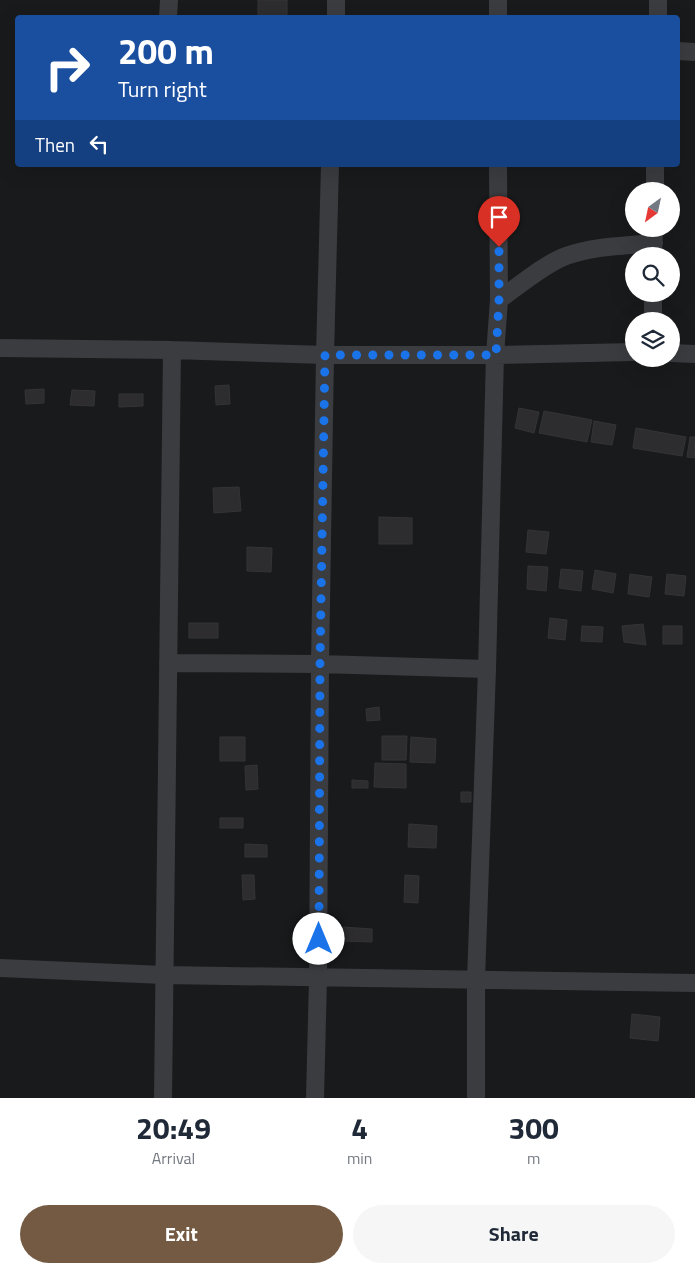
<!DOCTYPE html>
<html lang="en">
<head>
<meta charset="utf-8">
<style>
	:root { --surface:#fff; --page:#f6f6f7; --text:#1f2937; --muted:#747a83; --accent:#745a42 }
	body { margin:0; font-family:"Titillium Web",sans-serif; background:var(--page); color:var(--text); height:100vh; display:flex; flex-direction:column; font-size:19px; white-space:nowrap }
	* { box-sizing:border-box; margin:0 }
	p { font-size:16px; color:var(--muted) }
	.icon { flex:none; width:28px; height:28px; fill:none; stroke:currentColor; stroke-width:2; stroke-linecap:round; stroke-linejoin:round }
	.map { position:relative; height:1098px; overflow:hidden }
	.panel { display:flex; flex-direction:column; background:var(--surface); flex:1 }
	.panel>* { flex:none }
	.hud { position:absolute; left:15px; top:15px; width:665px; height:152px; border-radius:5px; box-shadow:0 5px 20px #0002; background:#1a4fa0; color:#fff; overflow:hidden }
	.needle { width:32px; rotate:213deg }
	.tools { position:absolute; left:625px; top:182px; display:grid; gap:10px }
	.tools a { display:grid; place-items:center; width:55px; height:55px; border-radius:50%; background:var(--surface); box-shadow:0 5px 20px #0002; font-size:25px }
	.pin { position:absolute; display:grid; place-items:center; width:42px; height:42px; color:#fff; margin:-51px -21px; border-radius:50% 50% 50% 0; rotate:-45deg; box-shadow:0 0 5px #0007 }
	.pin .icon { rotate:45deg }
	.me { position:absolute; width:55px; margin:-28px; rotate:0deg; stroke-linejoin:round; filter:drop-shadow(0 0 4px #0008) }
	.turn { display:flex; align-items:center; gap:18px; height:105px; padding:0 20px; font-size:22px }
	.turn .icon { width:65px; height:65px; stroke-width:2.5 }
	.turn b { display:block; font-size:35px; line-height:42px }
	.then { display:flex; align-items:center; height:48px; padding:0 20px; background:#0003; gap:10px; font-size:19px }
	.eta { display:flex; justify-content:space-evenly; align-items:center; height:85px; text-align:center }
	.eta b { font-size:30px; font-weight:700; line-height:35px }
	.primary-button { display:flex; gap:10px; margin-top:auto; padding:10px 20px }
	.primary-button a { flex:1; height:58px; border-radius:30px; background:var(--accent); color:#fff; font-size:20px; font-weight:700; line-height:58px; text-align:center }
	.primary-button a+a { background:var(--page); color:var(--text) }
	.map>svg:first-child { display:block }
	.building { fill:#2d2d2f; stroke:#343437 }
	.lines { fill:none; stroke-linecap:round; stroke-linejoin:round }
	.street { stroke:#3b3c40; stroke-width:18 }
	.route { stroke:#1a73e8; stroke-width:9; stroke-dasharray:0 16.2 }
</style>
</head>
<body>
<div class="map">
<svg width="695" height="1098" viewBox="0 0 695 1098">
	<rect width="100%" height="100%" fill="#191a1b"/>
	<!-- building -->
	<path class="building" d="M258 0H287V18H258Z
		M229 385 230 404 216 405 215 386Z
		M44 389V403L26 404 25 390Z
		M72 390 95 391 94 406 70 405Z
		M119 394H143V406L119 407Z
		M519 408 539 412 534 433 515 428Z
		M544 411 592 420 587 442 539 433Z
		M594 421 616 425 612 445 591 442Z
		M636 428 686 437 682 456 633 448Z
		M690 437H695V458L687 457Z
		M239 487 241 511 214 513 213 488Z
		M379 517 412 518V544H379Z
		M528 530 549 532 546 554 526 552Z
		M247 547 272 548 271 572 247 571Z
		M528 566 548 567 546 591 527 589Z
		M561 569 583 571 581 591 559 588Z
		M595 570 616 574 613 593 592 589Z
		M630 574 652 577 649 597 628 594Z
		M667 574 686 576 684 596 665 594Z
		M550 618 567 620 565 640 548 638Z
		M189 623H218V638H189Z
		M643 624 646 645 624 642 622 626Z
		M582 626 603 627 602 642 581 641Z
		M663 626H682V644H663Z
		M379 707 380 720 367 721 366 709Z
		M382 736H407L406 760H382Z
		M220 737H245V761H220Z
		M411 737 436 739 435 763 410 762Z
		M375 763 406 764V788L374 787Z
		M257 765 258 789 246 790 245 766Z
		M352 780 368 781V788H352Z
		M461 792H471V802H461Z
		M220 818H243V828H220Z
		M409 824 437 826 436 848 408 847Z
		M245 844 267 845V857H245Z
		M242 875H254L255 899 243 900Z
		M405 875 419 876 418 903 404 902Z
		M343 927 372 929V942L342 941Z
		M632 1014 660 1017 658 1041 630 1038Z"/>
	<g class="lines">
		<!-- street -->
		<path class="street" d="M498 0V18
			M658 0V18
			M168 18 169 0
			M336 18V0
			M678 51 695 52
			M655 191V165
			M653 256 654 229
			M499 300C517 287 546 263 566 256 594 246 625 246 654 243
			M653 321V294
			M0 348 172 350 325 355H495L634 352
			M671 353 695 354
			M168 663 320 664 487 669
			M0 968 164 975 695 983
			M163 1098 172 350
			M315 1098 318 978 320 664 325 355 330 165
			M476 1098V980L487 669 495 355 499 300 498 165"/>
	</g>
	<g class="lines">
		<!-- route -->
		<path class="route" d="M319 939 320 664 325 355H496L499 300V247"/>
	</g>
</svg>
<div class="tools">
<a><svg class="needle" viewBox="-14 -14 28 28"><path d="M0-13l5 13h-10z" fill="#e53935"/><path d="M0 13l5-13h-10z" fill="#747a83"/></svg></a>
<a><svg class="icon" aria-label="search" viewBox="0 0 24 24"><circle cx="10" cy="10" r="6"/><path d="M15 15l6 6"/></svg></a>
<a><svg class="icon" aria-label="layers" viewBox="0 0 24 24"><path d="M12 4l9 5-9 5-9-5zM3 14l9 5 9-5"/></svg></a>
</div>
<div class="pin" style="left:499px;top:247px;background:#d93025"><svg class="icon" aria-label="arrive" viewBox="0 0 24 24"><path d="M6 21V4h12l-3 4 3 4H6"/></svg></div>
<svg class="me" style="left:319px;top:939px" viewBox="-20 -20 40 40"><circle r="19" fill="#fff"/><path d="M0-13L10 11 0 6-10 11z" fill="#1a73e8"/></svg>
<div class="hud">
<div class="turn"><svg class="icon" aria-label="right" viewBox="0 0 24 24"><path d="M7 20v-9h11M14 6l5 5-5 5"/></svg><div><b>200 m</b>Turn right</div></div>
<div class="then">Then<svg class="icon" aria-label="left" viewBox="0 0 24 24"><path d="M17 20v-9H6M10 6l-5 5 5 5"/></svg></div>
</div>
</div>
<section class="panel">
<div class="eta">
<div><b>20:49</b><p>Arrival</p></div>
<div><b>4</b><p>min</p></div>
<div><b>300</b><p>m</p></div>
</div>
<div class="primary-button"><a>Exit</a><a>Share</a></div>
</section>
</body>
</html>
